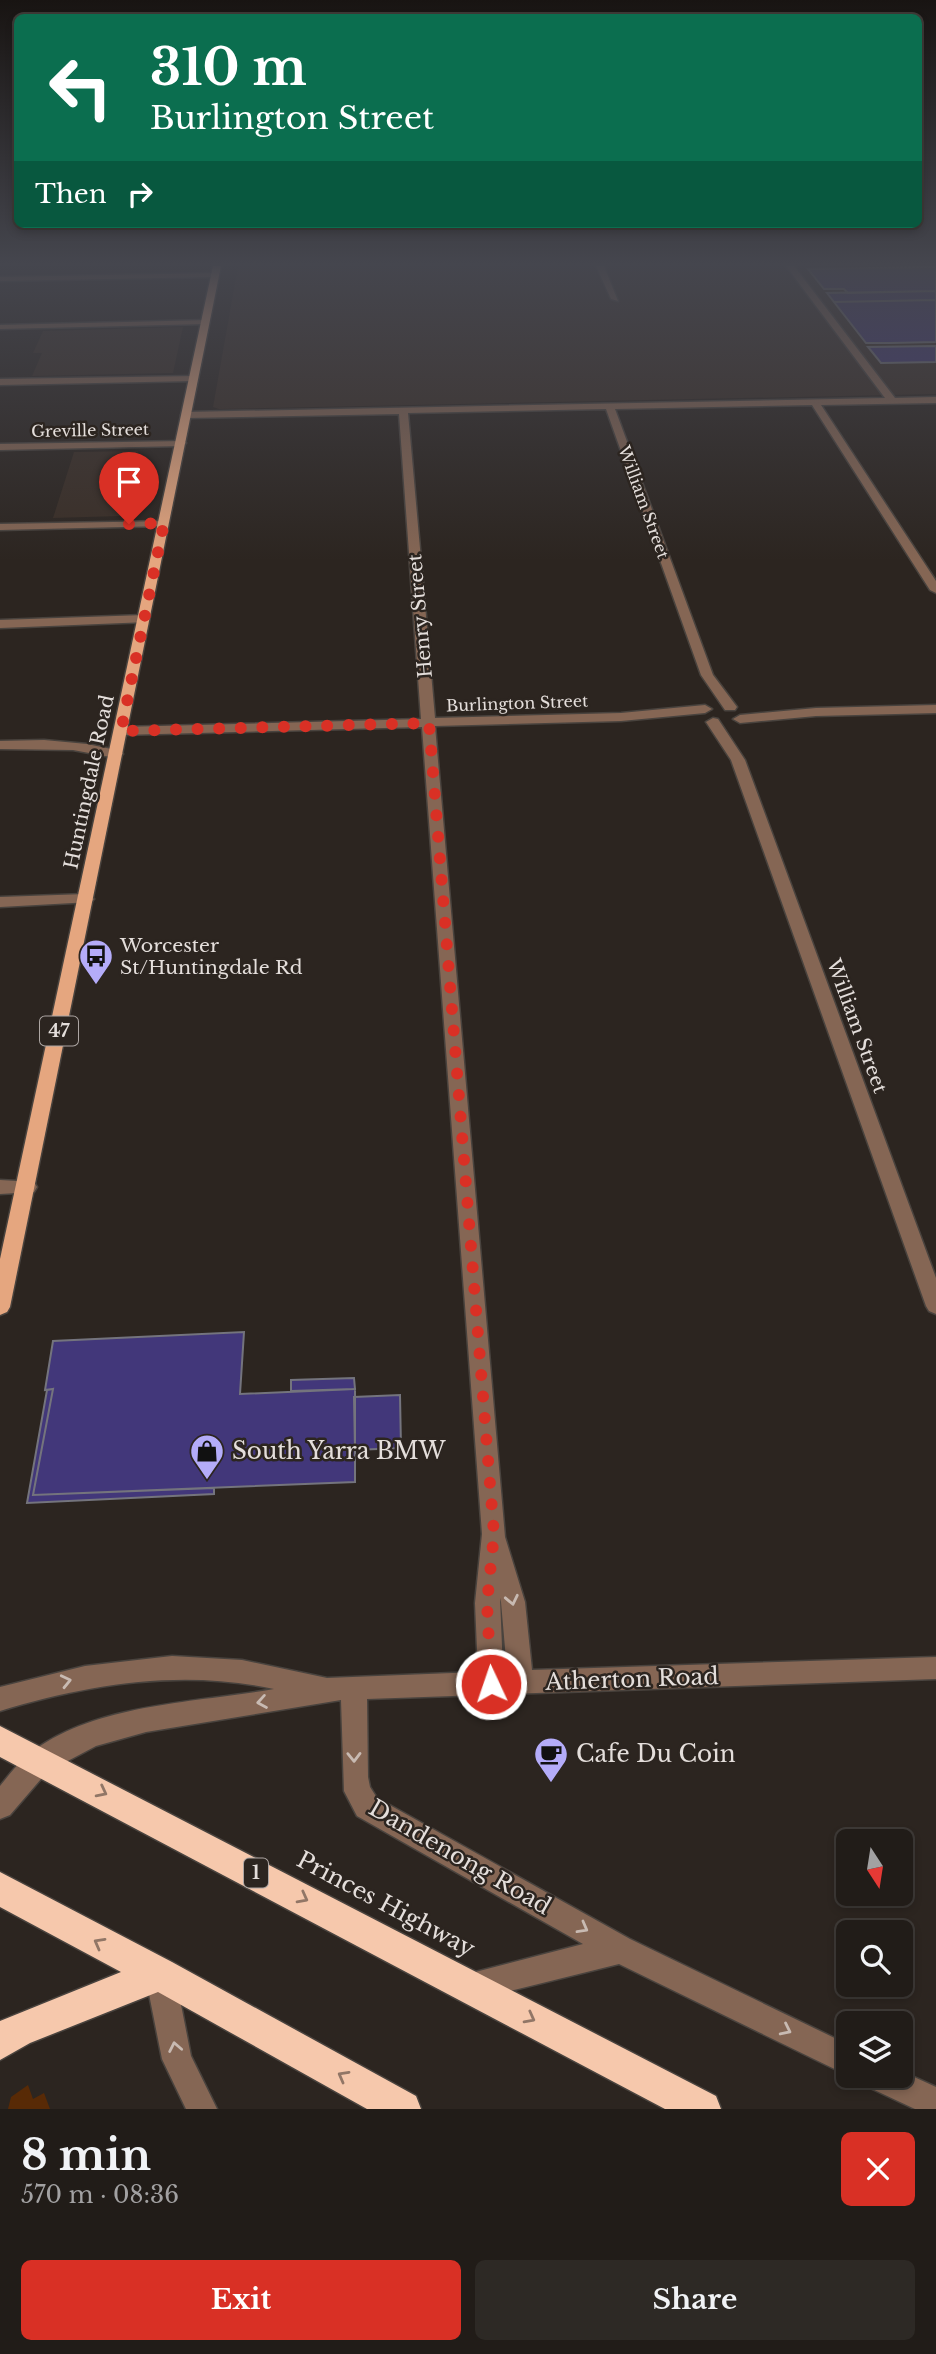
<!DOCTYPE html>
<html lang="en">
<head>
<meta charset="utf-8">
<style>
	:root { --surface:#211c18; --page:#2d2925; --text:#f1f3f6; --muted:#a2a1a2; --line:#3e3a37; --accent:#d93025 }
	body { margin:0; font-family:"Libre Baskerville",serif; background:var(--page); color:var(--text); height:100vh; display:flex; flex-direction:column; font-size:26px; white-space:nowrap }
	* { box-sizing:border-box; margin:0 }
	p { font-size:23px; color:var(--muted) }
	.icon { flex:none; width:38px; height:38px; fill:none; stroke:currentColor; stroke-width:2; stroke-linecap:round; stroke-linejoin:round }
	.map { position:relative; height:2109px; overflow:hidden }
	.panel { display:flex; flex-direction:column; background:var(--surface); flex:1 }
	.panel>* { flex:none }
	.hud { position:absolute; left:14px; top:14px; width:908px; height:214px; border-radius:10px; box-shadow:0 4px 10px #0003,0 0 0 2px var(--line); background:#0b6e4f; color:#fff; overflow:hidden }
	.needle { width:46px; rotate:168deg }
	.tools { position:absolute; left:836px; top:1829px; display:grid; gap:14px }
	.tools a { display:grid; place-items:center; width:77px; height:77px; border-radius:10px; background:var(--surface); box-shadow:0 4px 10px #0003,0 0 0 2px var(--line); font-size:35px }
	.pin { position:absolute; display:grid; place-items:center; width:60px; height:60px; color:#fff; margin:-72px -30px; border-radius:50% 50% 50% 0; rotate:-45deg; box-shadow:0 0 7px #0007 }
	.pin .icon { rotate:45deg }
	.me { position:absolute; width:77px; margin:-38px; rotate:357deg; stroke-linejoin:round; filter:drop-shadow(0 0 5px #0008) }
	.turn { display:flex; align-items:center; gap:24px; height:147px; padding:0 21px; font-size:32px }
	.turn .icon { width:91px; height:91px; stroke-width:2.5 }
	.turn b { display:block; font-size:49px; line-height:60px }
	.then { display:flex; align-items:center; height:66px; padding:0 21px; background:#0003; gap:14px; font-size:26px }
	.round { display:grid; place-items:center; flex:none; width:74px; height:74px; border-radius:10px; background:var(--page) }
	.headline { display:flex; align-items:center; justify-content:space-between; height:119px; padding:0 21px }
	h1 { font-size:42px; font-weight:800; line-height:52px }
	.button { display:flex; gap:14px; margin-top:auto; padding:14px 21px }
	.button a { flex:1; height:80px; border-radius:10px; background:var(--accent); color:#fff; font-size:28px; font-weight:800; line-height:80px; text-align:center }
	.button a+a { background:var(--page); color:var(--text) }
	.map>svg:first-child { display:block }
	.built { fill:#3a2e26 }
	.green { fill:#582a06 }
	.building { fill:#42377a; stroke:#74747d; stroke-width:2 }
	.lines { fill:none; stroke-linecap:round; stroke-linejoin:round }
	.minor-casing { stroke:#49433e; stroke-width:3 }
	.major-casing { stroke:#49433e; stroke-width:3 }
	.highway-casing { stroke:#49433e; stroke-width:3 }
	.minor { fill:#856654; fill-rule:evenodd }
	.major { fill:#e5a67f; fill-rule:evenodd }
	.highway { fill:#f6c8ac; fill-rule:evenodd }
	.oneway { stroke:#c8bab2 }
	.oneway2 { stroke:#917666 }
	.route { stroke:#d93025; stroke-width:12; stroke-dasharray:0 21.6 }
	.labels { text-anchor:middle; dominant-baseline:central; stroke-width:5; stroke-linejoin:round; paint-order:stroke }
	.far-street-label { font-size:16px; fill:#e4dedb; stroke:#2c2520 }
	.shield { fill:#2c2520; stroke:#ada6a3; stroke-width:2 }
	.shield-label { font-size:18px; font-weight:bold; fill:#e4dedb }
	.street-label { font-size:19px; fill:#e4dedb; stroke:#2c2520 }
	.poi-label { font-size:19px; fill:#e4dedb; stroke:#2c2520; text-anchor:start }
	.near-poi-label { font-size:23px; fill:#e4dedb; stroke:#2c2520; text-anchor:start }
	.near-street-label { font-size:23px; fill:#e4dedb; stroke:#2c2520 }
</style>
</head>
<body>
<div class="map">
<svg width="936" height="2109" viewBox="0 0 936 2109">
	<rect width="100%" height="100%" fill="#2c2520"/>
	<!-- built -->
	<path class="built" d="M238 266H936V394L219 409 213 407Z
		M183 327 173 373 32 376 42 353H33L43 331Z
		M138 451 122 516 53 518 74 452Z"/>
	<!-- green -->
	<path class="green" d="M28 2085 33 2099 44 2093 50 2109H8L11 2097Z"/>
	<!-- building -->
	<path class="building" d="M936 267V291L848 293 844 289H824L808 269Z
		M936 291V300L834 302 827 293Z
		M936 300V342L890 343H866L834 302Z
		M936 346V362L881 363 868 347Z
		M244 1332 240 1394 355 1389V1482L33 1495 53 1389 45 1390 53 1341Z
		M354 1378 355 1389 291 1391V1380Z
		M53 1389 33 1495 214 1488V1494L27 1503 47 1390Z
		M400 1395 401 1448 355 1450 354 1397Z"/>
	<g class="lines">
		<!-- minor casing -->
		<g class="minor-casing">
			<path id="minor" d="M596 266H604L618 301 611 299Z
				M786 266H794L895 398 936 397V403L821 405 936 581V593L930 590 812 405 615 409 713 675 737 707 735 710H725L701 675 606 409 408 413 435 718 621 713 705 705 712 709 705 713 621 721 435 726 505 1537 525 1602 532 1670 936 1657V1679L367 1699 368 1777 370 1787 377 1798 630 1939 849 2045V2076L619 1964 470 2001 460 1996 455 1986 460 1976 583 1944 357 1816 344 1791 341 1700 146 1732 96 1746 47 1772 10 1815 0 1819V1786C9 1775 18 1763 29 1754 94 1703 196 1703 274 1689 181 1669 89 1684 0 1711V1687L85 1666 172 1656 242 1660 327 1678 478 1672 475 1603 482 1534 422 727 121 735 114 731 121 727 421 719 399 414 186 418 181 415 186 412 885 398ZM500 1598 501 1602 507 1671H503Z
				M218 273 215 277 0 281V277Z
				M209 320 206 324 0 329V325Z
				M197 376V380L194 381 0 385V379Z
				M184 441 186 443 181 446 0 450V444Z
				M168 521V525L164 526 0 530V524Z
				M144 615 148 616V622L0 628V620Z
				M936 705V713L816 716 740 723 733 719 740 715 816 708Z
				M713 718 718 719 745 760 936 1278V1314L929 1311 926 1306 731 760 706 722Z
				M44 740 87 744 121 751 123 754 116 758 73 750 0 749V741Z
				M86 894 94 899 91 902 0 907V897Z
				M0 1180 34 1182 37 1187 34 1192 0 1194Z
				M160 1959 170 1964 175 1974 191 2056 217 2109H186L162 2059 145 1974 150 1964Z
				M901 2071 936 2087V2109H915L868 2087 864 2076H901Z"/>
		</g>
		<!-- major casing -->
		<g class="major-casing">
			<path id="major" d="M213 266H221L10 1307 7 1312 0 1315V1259Z"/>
		</g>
		<!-- highway casing -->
		<g class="highway-casing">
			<path id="highway" d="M0 1726 716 2096 721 2109H665L0 1757Z
				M0 1872 172 1962 416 2096 421 2109H367L158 1992 30 2043 0 2060V2021L121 1972 0 1907Z"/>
		</g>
		<!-- minor -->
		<use href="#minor" class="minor"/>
		<!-- major -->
		<use href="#major" class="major"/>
		<!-- highway -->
		<use href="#highway" class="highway"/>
	</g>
	<!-- one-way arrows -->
	<defs><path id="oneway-chevron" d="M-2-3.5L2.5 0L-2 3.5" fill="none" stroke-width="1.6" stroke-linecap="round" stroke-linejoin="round" transform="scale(1.75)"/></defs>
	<g class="oneway">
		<use href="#oneway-chevron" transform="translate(512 1600) rotate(78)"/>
		<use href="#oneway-chevron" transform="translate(66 1681) rotate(-13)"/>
		<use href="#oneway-chevron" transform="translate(262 1702) rotate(170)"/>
		<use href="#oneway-chevron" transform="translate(354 1757) rotate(89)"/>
		<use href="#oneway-chevron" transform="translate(583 1928) rotate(29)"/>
		<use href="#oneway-chevron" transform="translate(786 2030) rotate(26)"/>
		<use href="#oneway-chevron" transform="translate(175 2047) rotate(-101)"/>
	</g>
	<g class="oneway2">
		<use href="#oneway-chevron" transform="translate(102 1792) rotate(27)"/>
		<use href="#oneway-chevron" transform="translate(303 1898) rotate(28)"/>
		<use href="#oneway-chevron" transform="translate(99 1943) rotate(-151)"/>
		<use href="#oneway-chevron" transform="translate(530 2018) rotate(28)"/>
		<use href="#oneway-chevron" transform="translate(343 2076) rotate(-151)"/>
	</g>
	<!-- sky -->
	<linearGradient id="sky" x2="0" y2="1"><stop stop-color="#181412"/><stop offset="0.47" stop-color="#45464e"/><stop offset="1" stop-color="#45464e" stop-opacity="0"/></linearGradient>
	<rect width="936" height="561" fill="url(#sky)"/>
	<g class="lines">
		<!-- route -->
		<path class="route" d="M129 524 164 523 121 731 429 723 494 1534 487 1603 491 1684"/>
	</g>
	<!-- icons -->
	<defs>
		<g id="bus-pin" transform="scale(1.75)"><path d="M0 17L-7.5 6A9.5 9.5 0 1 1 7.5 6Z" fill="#b4acf9" stroke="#2c2520"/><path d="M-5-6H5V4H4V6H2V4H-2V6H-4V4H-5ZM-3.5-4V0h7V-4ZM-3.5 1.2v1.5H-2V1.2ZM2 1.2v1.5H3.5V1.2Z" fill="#111"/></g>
		<g id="shop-pin" transform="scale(1.75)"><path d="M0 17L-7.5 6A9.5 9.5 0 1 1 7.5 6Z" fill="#b4acf9" stroke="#2c2520"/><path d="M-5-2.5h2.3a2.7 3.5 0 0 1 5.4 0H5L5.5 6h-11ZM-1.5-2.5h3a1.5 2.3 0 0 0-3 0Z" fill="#111"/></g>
		<g id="cafe-pin" transform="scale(1.75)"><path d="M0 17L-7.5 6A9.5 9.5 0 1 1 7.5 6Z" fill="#b4acf9" stroke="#2c2520"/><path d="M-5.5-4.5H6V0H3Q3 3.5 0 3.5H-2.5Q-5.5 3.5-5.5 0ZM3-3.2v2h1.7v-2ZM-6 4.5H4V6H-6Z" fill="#111"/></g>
	</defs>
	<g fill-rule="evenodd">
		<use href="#bus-pin" x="96" y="956"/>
		<use href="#shop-pin" x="207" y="1451"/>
		<use href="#cafe-pin" x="551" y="1754"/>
	</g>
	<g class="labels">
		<!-- far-street labels -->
		<g class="far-street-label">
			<text transform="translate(90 430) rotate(-1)">Greville Street</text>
			<text transform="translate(644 502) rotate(70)">William Street</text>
			<text transform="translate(517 703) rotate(-2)">Burlington Street</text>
		</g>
		<!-- shield labels -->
		<g class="shield">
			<rect x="40" y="1016.5" width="38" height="29" rx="5"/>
			<rect x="244" y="1858.5" width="24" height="29" rx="5"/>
		</g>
		<g class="shield-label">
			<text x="59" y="1031">47</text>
			<text x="256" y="1873">1</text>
		</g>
		<!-- street labels -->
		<g class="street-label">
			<text transform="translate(420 616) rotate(-95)">Henry Street</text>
			<text transform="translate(89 782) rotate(-78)">Huntingdale Road</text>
			<text transform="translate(857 1026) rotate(70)">William Street</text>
		</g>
		<!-- poi labels -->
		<g class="poi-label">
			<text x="120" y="945">Worcester<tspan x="120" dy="22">St/Huntingdale Rd</tspan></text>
		</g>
		<!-- near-poi labels -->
		<g class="near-poi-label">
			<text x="232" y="1451">South Yarra BMW</text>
			<text x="576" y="1754">Cafe Du Coin</text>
		</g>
		<!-- near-street labels -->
		<g class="near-street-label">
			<text transform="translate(632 1679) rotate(-2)">Atherton Road</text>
			<text transform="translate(460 1857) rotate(30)">Dandenong Road</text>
			<text transform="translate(386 1904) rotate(28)">Princes Highway</text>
		</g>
	</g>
</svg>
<div class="tools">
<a><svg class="needle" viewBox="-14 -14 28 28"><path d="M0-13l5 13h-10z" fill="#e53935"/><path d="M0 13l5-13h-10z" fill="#a2a1a2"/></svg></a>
<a><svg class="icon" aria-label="search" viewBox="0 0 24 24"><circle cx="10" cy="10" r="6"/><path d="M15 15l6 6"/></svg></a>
<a><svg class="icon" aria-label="layers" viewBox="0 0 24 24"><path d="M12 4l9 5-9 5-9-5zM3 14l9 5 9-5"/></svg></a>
</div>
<div class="pin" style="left:129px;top:524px;background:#d93025"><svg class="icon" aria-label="arrive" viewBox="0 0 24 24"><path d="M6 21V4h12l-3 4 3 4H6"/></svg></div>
<svg class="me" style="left:491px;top:1684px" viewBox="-20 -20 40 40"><circle r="17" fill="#d93025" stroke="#fff" stroke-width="3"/><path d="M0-11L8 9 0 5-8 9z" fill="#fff"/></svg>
<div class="hud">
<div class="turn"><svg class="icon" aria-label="left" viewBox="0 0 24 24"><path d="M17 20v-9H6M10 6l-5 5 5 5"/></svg><div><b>310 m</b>Burlington Street</div></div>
<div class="then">Then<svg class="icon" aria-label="right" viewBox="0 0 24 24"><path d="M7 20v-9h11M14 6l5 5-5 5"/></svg></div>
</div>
</div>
<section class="panel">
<div class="headline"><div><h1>8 min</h1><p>570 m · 08:36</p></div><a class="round" style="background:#d93025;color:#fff"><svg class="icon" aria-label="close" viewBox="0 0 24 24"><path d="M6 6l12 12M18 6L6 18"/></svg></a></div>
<div class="button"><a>Exit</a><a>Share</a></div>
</section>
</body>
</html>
